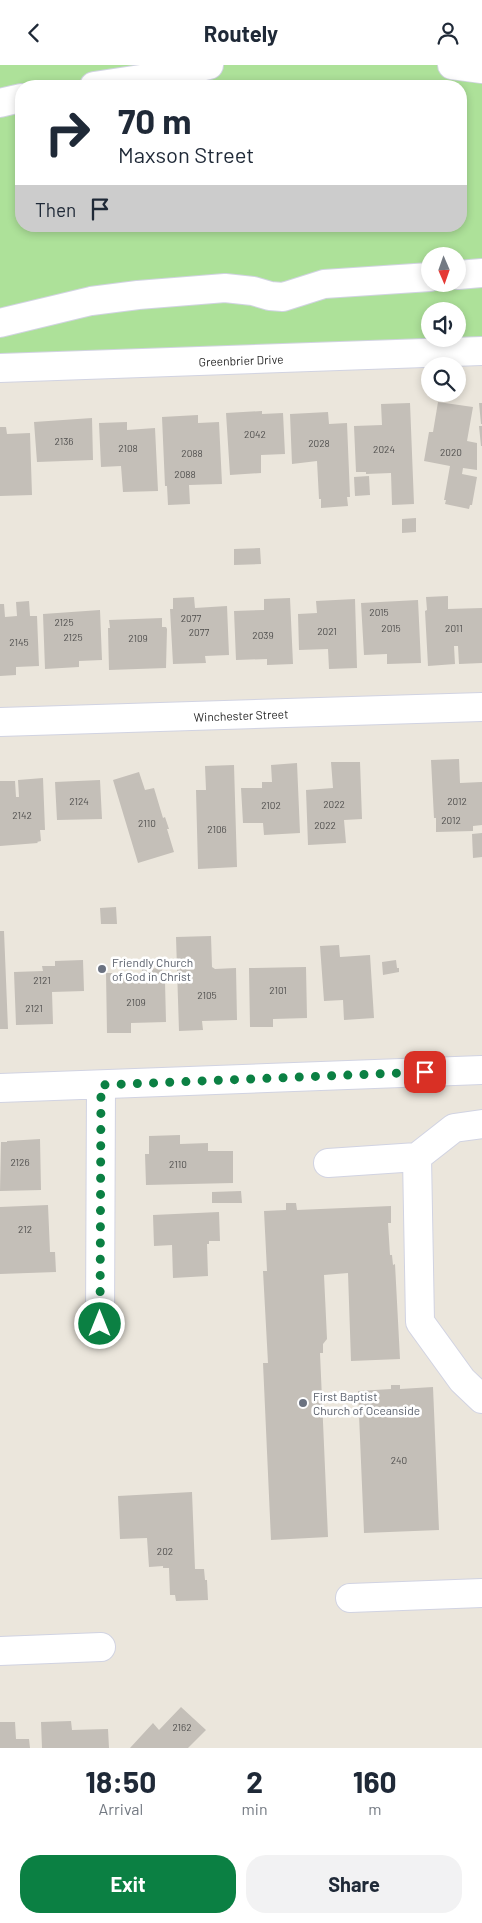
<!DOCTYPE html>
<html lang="en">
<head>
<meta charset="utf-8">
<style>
	:root { --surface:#fff; --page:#f2f2f3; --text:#1f2937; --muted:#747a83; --accent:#0b8043 }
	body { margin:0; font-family:Barlow,sans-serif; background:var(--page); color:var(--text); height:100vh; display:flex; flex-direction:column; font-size:19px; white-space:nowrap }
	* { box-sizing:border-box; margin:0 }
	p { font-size:16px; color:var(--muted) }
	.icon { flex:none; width:28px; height:28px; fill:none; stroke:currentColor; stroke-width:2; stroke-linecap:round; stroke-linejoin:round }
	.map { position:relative; height:1683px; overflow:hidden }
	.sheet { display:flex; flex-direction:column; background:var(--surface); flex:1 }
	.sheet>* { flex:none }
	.hud { position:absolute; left:15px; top:15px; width:452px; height:152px; border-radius:20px; box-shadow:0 2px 8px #0003; background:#fff; color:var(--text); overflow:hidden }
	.needle { width:32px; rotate:178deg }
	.buttons { position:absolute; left:421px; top:182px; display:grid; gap:10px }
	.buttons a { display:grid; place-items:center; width:45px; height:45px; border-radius:50%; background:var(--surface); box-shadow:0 2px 8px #0003; font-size:25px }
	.pin { position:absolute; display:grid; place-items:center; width:42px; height:42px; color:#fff; margin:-21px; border-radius:10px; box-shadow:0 2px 8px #0006 }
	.me { position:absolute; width:55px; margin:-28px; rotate:0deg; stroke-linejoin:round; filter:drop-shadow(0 0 4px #0008) }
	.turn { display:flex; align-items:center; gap:18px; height:105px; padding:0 20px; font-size:22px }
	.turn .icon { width:65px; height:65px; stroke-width:2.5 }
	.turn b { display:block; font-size:35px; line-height:42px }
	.then { display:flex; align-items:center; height:48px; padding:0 20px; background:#0003; gap:10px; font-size:19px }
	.eta { display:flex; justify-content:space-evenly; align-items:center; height:85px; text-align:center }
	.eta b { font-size:30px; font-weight:700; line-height:35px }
	.button { display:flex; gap:10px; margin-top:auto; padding:10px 20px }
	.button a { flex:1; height:58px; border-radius:20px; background:var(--accent); color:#fff; font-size:20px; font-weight:700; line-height:58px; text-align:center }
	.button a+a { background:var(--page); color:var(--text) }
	header { display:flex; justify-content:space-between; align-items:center; height:65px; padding:0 20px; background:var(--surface); font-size:22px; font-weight:700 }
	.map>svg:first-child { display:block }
	.green { fill:#ade199; fill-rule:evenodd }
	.building { fill:#c4bfb8 }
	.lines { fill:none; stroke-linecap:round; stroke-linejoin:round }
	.minor-casing { stroke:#d1d3e2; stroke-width:30 }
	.minor { stroke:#fff; stroke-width:28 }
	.route { stroke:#0b8043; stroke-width:9; stroke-dasharray:0 16.2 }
	.worship-dot { fill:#6b7280; stroke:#fff; stroke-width:2 }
	.labels { text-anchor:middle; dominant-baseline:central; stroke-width:5; stroke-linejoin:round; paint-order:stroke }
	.number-label { font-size:10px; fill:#504f4e }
	.street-label { font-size:12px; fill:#2a2a2a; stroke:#fff }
	.worship-label { font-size:12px; fill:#5b616d; stroke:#fff; text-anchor:start }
</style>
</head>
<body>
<header><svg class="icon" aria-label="back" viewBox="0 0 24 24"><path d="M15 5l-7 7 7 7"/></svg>Routely<svg class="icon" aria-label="person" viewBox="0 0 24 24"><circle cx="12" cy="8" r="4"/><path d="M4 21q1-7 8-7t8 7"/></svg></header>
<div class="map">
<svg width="482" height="1683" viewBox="0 0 482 1683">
	<rect width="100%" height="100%" fill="#ebe6dc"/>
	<!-- green -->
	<path class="green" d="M0 0H482V287L0 303ZM21 21H461V161H21ZM430 191H458V219H430ZM430 246H458V274H430Z"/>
	<!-- building -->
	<path class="building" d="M438 337 473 342 467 376 477 378V405L463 403 462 409 477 412 472 440H470L469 444 445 439 446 435H444L450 401 424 396 429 367H433Z
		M410 338 414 439 392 440 391 408 366 409V407H356L354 361 382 360 381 339Z
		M479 338H482V359H481Z
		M262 346V349L283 348 285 389 261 390V408L230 410 226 348Z
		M328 347 329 359 347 358 350 432H347L348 441 321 443V434H319L317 396 292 399 290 349Z
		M198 350V358L219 357 222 419 189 420 190 439 168 440 167 421H165L162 352Z
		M92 353 93 395 37 397 34 357Z
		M127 357V365L155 363 158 426 123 427 121 401 101 402 99 358Z
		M479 361H482V381H481Z
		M0 362H6L7 369 30 368 32 430 0 431Z
		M369 411 370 430 355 431 354 412Z
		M416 453V467L402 468V454Z
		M260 483 261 499 234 500V484Z
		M448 531V544L482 543V598L459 599 458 581H454L455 599 428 601 425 546 427 545 426 532Z
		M194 532 195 543 227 541 229 590 205 591 206 598 173 599 170 544H173V533Z
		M290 533 293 599 267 600V594L236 595 234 546 264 545V534Z
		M355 534 357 603 329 604 328 584 299 585 298 549 317 548 316 536Z
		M418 535 421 598 387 599V589L364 590 361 538Z
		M29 536 30 551H37L39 601 16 602V610L0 611V539H4L5 552 17 551 16 537Z
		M100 545 102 595 79 596V602L45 604 43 549Z
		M162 553V562H166L167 564 166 603 109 605 108 563H110L109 555Z
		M459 694 460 718 482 717V760L473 761V766L436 767V753H434L431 695Z
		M331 697H360L362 754 344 755 346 778 308 780 306 725 333 723Z
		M297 698 300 768 264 770 263 758H243L241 723H262V717H272L271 700Z
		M234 700 237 802 198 804 196 725H206L205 701Z
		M139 707 145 725 154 723 163 753 165 752 169 764H167L174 787 138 798 113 715Z
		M43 713 45 765H40L41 776 37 777 38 778 0 781V716H15L16 732H19L18 715Z
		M100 715 102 754 57 755 55 717Z
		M482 768V792L473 793 472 769Z
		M116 842 117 859H101L100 843Z
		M0 866H4L8 964H0Z
		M211 871 212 902 215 904 236 903 237 955 202 956 203 965 179 966 176 872Z
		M339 880 340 892 370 890 374 953 344 955 343 935 324 936 320 881Z
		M83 895 84 926 52 927 53 959 16 960 14 907 43 906 42 901H55V896Z
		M396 895 397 903H399V907L383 910 382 897Z
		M306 902 307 953 273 954V962H250L249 903Z
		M162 903V916H165L166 957 131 958V968H107L106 908H142V904Z
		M180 1070V1079L208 1078V1086H233V1118L146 1120 145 1089H149V1071Z
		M40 1074 41 1125 0 1126 1 1077H7V1076Z
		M241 1126 242 1138H212V1127Z
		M286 1138H296L297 1145 391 1141V1158H388L390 1190H392L393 1200 395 1199 400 1294 351 1296 348 1208 324 1210 327 1274 323 1279V1288H320L328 1472 271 1475 263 1298H268L263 1206H267L264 1146 286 1145Z
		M48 1140 50 1187H55L56 1207 0 1209V1142Z
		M219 1147 220 1176H209V1179H207L208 1211 173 1213 172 1180 154 1181 153 1150Z
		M391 1320H400V1324L433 1322 439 1465 364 1468 358 1326 391 1324Z
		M192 1427 195 1504H204L205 1515H207L208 1535 176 1536 175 1530H170L169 1503H163V1501L149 1502 147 1473 120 1474 118 1431Z
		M181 1642 206 1665 188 1683H130L153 1658 159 1665Z
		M71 1656 72 1665 108 1664 109 1683H42L41 1657Z
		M0 1657H15L16 1674H29L30 1683H0Z"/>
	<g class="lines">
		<!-- minor casing -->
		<g class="minor-casing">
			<path id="minor" d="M452 0 482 4
				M94 21 168 10 209 0
				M0 38 21 33
				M458 210 482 208
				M0 258 91 236 138 230 225 223 253 226 270 231 283 232 324 219 430 212
				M0 303 482 286
				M0 657 482 642
				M0 1023 482 1005
				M482 1059 454 1063 417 1092 420 1257 462 1315 482 1334
				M328 1098 417 1092
				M100 1259 101 1020
				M350 1533 482 1528
				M0 1586 101 1582"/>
		</g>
		<!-- minor -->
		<use href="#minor" class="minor"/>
	</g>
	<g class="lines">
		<!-- route -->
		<path class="route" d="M100 1259 101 1020 425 1007"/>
	</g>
	<!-- markers -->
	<g class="worship-dot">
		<circle cx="102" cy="904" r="5"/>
		<circle cx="303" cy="1338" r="5"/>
	</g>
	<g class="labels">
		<!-- number labels -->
		<g class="number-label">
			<text x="255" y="369">2042</text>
			<text x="64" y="376">2136</text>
			<text x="319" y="378">2028</text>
			<text x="128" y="383">2108</text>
			<text x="384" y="384">2024</text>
			<text x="451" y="387">2020</text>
			<text x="192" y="388">2088</text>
			<text x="185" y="409">2088</text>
			<text x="379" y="547">2015</text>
			<text x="191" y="553">2077</text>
			<text x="64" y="557">2125</text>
			<text x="391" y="563">2015</text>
			<text x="454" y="563">2011</text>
			<text x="327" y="566">2021</text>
			<text x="199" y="567">2077</text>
			<text x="263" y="570">2039</text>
			<text x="73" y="572">2125</text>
			<text x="138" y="573">2109</text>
			<text x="19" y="577">2145</text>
			<text x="79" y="736">2124</text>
			<text x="457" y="736">2012</text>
			<text x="334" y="739">2022</text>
			<text x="271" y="740">2102</text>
			<text x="22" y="750">2142</text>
			<text x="451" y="755">2012</text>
			<text x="147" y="758">2110</text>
			<text x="325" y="760">2022</text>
			<text x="217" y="764">2106</text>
			<text x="42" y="915">2121</text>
			<text x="278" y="925">2101</text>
			<text x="207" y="930">2105</text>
			<text x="136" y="937">2109</text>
			<text x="34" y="943">2121</text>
			<text x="20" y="1097">2126</text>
			<text x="178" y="1099">2110</text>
			<text x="25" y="1164">212</text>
			<text x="399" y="1395">240</text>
			<text x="165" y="1486">202</text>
			<text x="182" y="1662">2162</text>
		</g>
		<!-- street labels -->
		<g class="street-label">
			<text transform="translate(241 295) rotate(-2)">Greenbrier Drive</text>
			<text transform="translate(241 650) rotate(-2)">Winchester Street</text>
		</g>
		<!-- worship labels -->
		<g class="worship-label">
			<text x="112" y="897">Friendly Church<tspan x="112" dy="14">of God in Christ</tspan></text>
			<text x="313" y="1331">First Baptist<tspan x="313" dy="14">Church of Oceanside</tspan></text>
		</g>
	</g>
</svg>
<div class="buttons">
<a><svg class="needle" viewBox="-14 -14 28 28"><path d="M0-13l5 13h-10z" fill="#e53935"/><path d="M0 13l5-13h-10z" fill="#747a83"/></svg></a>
<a><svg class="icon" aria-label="sound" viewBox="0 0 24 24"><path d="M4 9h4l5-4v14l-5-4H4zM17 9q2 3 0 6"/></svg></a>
<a><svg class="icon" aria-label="search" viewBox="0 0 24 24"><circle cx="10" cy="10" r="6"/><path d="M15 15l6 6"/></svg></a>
</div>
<div class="pin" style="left:425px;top:1007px;background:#d93025"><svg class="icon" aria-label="arrive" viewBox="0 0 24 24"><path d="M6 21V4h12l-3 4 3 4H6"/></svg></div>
<svg class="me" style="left:100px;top:1259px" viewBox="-20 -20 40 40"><circle r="17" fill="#0b8043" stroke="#fff" stroke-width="3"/><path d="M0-11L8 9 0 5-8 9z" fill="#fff"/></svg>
<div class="hud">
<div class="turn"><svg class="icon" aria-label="right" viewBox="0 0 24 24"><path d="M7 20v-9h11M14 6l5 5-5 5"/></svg><div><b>70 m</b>Maxson Street</div></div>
<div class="then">Then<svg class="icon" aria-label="arrive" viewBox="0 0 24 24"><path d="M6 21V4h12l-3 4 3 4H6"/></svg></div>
</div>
</div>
<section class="sheet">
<div class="eta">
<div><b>18:50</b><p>Arrival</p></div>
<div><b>2</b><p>min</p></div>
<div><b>160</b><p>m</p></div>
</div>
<div class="button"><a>Exit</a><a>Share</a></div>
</section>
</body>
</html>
